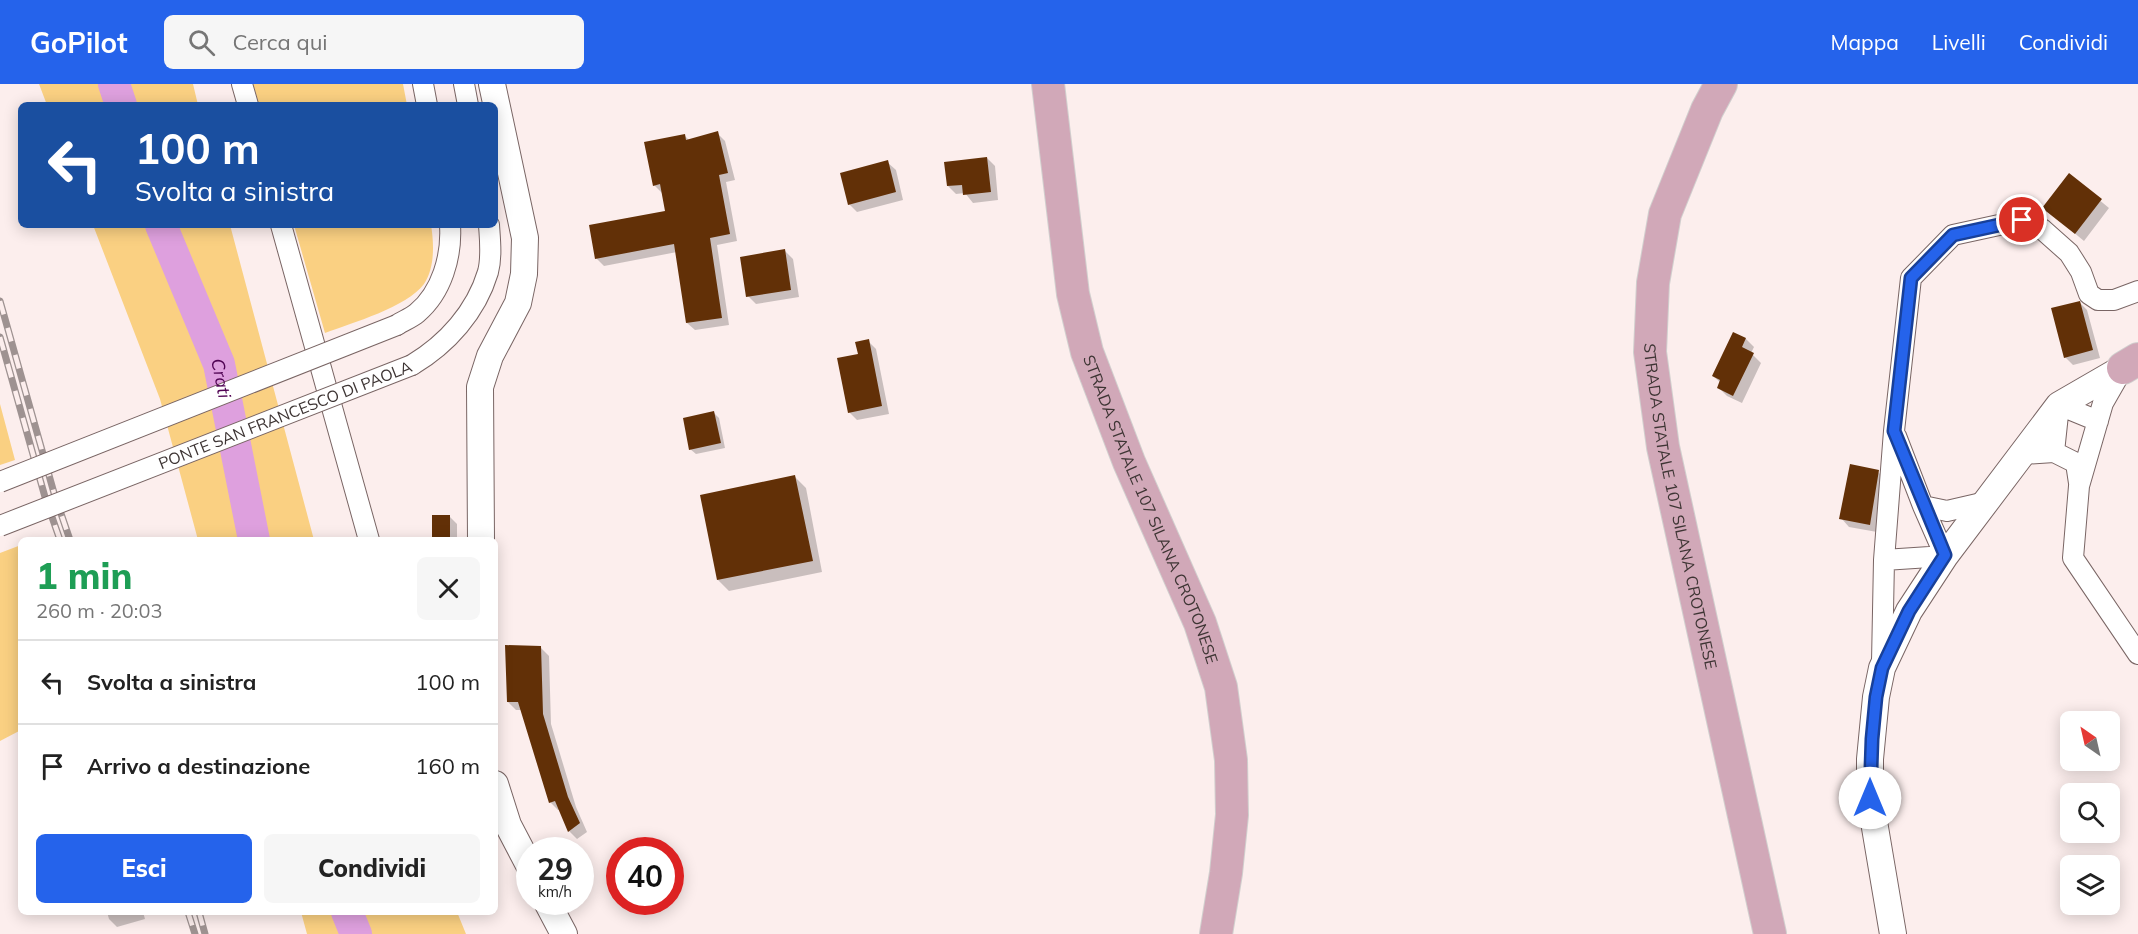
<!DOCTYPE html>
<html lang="it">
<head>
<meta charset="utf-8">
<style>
	:root { --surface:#fff; --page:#f6f6f6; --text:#222; --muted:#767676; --line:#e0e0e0; --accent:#2563eb }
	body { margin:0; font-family:Mulish,sans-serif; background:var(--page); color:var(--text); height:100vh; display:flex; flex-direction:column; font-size:22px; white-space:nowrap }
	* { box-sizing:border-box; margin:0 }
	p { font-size:20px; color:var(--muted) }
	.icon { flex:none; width:33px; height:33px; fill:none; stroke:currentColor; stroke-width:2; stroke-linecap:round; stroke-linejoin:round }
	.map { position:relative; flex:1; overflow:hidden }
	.side { position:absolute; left:18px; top:453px; width:480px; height:378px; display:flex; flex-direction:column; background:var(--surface); border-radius:9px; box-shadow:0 3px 15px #0003 }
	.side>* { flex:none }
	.guide { position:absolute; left:18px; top:18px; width:480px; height:126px; border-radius:9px; box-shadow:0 3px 15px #0003; background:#1a4fa0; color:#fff; overflow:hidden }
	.needle { width:39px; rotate:326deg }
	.controls { position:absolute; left:2060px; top:627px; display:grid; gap:12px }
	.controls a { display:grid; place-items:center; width:60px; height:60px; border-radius:9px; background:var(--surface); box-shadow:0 3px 15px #0003; font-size:30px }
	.speed { position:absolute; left:516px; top:753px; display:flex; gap:12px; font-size:30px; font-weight:700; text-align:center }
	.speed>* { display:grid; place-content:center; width:78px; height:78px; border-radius:50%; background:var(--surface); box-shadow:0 3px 15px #0003; line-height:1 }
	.speed small { font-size:15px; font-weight:400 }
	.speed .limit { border:9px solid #d22; background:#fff; color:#111 }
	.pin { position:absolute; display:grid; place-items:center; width:51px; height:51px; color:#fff; margin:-26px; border:3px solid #fff; border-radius:50%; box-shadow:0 2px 6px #0007 }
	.me { position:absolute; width:66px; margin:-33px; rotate:0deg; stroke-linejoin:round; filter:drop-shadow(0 0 4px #0008) }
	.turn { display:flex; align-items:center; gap:21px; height:126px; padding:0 18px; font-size:27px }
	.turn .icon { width:78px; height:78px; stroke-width:2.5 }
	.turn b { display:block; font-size:42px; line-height:51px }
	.round { display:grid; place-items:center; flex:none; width:63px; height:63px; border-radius:9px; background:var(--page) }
	.headline { display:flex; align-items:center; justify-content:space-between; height:102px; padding:0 18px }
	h1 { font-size:36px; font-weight:800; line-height:45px; color:#1e9e55 }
	.action { display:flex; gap:12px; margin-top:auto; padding:12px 18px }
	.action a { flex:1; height:69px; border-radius:9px; background:var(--accent); color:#fff; font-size:24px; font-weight:800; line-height:69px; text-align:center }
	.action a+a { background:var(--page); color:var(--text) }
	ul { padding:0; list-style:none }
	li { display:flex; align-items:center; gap:18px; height:84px; padding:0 18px; border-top:2px solid var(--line) }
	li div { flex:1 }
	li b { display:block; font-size:22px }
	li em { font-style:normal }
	header { display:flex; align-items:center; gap:36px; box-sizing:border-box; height:84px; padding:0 30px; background:var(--accent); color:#fff }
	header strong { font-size:28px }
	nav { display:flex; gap:33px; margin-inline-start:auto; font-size:21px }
	.search { width:420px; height:54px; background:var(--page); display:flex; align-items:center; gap:15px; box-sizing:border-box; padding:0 21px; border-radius:9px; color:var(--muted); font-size:22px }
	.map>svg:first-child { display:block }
	.green { fill:#fad082 }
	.shadow { fill:#0003 }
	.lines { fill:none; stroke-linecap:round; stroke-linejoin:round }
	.river { stroke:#dea0de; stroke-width:32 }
	.building { fill:#623007 }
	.minor-casing { stroke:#796564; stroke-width:22 }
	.tertiary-casing { stroke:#796564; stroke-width:28 }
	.primary-casing { stroke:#d1cfce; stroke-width:34 }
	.minor { stroke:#fff; stroke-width:20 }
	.tertiary { stroke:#fff; stroke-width:26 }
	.primary { stroke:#d1a8b8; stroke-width:32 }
	.rail-casing { stroke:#9e9291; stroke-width:7 }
	.rail { stroke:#fceeed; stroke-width:4.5; stroke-dasharray:14; stroke-linecap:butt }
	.minor-bridge-casing { stroke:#796564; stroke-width:22; stroke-linecap:butt }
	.minor-bridge { stroke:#fff; stroke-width:20 }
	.route-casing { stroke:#184099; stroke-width:15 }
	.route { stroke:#2563eb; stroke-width:10 }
	.labels { text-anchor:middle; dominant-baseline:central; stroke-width:6; stroke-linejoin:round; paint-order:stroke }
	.street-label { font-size:16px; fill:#3e3534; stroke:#fceeed }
	.water-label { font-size:18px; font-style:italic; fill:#500353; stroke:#fceeed }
</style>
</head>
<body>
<header>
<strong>GoPilot</strong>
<div class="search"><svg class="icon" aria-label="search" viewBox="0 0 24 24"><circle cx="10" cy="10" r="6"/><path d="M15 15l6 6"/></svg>Cerca qui</div>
<nav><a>Mappa</a><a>Livelli</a><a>Condividi</a></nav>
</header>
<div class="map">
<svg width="2138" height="850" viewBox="0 0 2138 850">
	<rect width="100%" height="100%" fill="#fceeed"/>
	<!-- green -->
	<path class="green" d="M39 0H193L198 21H47Z
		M253 0H403L407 21H259Z
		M93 141H230L314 456H198L160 315Z
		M294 141H431C434 159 435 184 424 200 407 223 352 239 325 249Z
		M0 320 15 376 0 381Z
		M21 461V646L0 657V469Z
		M301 828H457L466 850H307Z"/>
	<!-- shadow -->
	<path class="shadow" d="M717 49 725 57 735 96 726 98 737 157 717 161 729 241 695 246 687 239 677 168 604 182 596 174 667 129 662 109 654 101 684 51 689 56Z
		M987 74 995 82 998 116 973 119 965 109 956 110 948 102Z
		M887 78 896 86 903 116 857 128 849 120Z
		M2069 91 2109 124 2084 157 2044 124Z
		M785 167 793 175 799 213 756 220 748 212Z
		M2079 218 2087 226 2100 274 2073 281 2065 273Z
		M1734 250 1746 255 1754 263 1751 269 1761 279 1742 319 1727 312 1719 304 1721 299 1713 292Z
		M868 257 876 265 889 330 857 336 849 328 860 271Z
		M714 329 719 334 725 364 696 370 690 365Z
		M1878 388 1886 396 1877 448 1849 443 1841 434Z
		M795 393 806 404 822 488 729 507 718 496Z
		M449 432 457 440V456H407V453H433Z
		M541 564 549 572 551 640 576 723 587 748 577 755 569 747 560 726H558L550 718 522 626H516L508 618Z
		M107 828H143L145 835 117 843 109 835Z"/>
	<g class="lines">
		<!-- river -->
		<g class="river">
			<path d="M114 0 121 21"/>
			<path id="s1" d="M161 141 219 280 254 456"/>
			<path d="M347 828 356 850"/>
		</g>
	</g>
	<!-- building -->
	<path class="building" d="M718 47 728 89 719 91 730 150 710 154 722 234 686 239 674 160 595 175 589 141 665 127 660 100 653 102 644 58 685 50 686 56Z
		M987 73 991 108 963 111 962 101 947 102 944 78Z
		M888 76 896 108 848 121 840 89Z
		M2069 89 2102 115 2075 150 2042 124Z
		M785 165 791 206 746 213 740 173Z
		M2080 217 2093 266 2064 274 2051 224Z
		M1733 248 1746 254 1742 263 1754 269 1733 312 1717 304 1720 296 1712 292Z
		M869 255 882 322 848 329 837 274 858 270 855 258Z
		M714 327 721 359 689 366 683 334Z
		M1850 380 1879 386 1870 441 1839 435Z
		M795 391 813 477 717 496 700 411Z
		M432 431H450V456H432Z
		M505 561 541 562 543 630 568 713 580 739 568 748 555 717 549 719 518 618H507Z"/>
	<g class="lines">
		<!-- minor casing -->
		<g class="minor-casing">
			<path id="minor" d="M242 0 248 21
				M423 0 427 21
				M464 0 468 21
				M281 141 369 456
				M397 241C403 237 411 234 417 229 442 208 452 172 450 141
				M412 281C447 260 476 228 488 188 492 173 490 156 489 141
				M2123 284 2103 319 2079 402 2073 474 2138 570
				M1896 352 1923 422 1947 427 1986 418
				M2054 368 2059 321 2098 337
				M2022 370 2054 368 2076 379 2079 399
				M1884 476 1945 472 1923 422
				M1882 578 1884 476 1894 347 1911 194 1953 151 2022 136 2042 145 2069 169 2081 188 2089 210 2098 216H2114L2138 207"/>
		</g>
		<!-- tertiary casing -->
		<g class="tertiary-casing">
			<path id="tertiary" d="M481 456 480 303 490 272 518 219 524 190 525 154 492 0
				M495 700 508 741 530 783
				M547 818 564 850
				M1893 850 1870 714V675L1876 613 1882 584 1909 527 1945 472 2059 321 2123 284"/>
		</g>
		<!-- primary casing -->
		<g class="primary-casing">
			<g id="primary">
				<path id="s2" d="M1048 0 1073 210 1087 268 1129 378 1200 539 1221 603 1231 676 1232 731 1226 789 1216 850"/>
				<path id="s3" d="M1721 0 1707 26 1665 130 1653 199 1650 268 1663 363 1770 850"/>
				<path d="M2123 284 2138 275"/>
			</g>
		</g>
		<!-- minor -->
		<use href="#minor" class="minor"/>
		<!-- tertiary -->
		<use href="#tertiary" class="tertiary"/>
		<!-- primary -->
		<use href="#primary" class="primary"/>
		<!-- rail casing -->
		<g class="rail-casing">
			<path id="rail" d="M0 217 54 409 70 456
				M0 253 45 413 60 456
				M188 828 195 850
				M199 828 205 850"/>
		</g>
		<!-- rail -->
		<use href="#rail" class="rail"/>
		<!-- minor-bridge casing -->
		<g class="minor-bridge-casing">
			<g id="minor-bridge">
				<path d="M0 398 397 241"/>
				<path id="s4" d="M0 442 412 281"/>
			</g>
		</g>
		<!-- minor-bridge -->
		<use href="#minor-bridge" class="minor-bridge"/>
	</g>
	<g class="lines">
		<!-- route casing -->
		<g class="route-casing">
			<path id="route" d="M1870 714 1872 655 1876 613 1882 584 1909 527 1945 471 1894 347 1911 194 1953 151 2022 136"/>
		</g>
		<!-- route -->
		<use href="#route" class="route"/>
	</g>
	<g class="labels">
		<!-- street labels -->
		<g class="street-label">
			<text stroke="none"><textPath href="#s4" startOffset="306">PONTE SAN FRANCESCO DI PAOLA</textPath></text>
			<text stroke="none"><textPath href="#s3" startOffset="438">STRADA STATALE 107 SILANA CROTONESE</textPath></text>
			<text stroke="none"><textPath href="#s2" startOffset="441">STRADA STATALE 107 SILANA CROTONESE</textPath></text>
		</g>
		<!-- water labels -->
		<g class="water-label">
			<text stroke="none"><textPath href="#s1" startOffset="165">Crati</textPath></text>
		</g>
	</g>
</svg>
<div class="controls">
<a><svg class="needle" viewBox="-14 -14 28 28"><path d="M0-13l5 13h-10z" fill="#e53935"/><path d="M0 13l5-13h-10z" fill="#767676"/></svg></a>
<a><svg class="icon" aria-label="search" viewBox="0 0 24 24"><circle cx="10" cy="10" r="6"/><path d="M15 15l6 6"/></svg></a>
<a><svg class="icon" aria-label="layers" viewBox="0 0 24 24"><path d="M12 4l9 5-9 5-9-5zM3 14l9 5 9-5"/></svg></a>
</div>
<div class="speed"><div>29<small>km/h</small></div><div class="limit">40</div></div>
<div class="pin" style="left:2022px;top:136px;background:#d93025"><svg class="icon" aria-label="arrive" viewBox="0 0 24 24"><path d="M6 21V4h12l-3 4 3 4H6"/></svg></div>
<svg class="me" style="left:1870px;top:714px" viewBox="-20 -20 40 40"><circle r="19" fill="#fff"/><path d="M0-13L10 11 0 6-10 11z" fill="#2563eb"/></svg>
<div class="guide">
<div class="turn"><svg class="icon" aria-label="left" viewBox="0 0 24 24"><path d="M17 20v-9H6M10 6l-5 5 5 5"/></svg><div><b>100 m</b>Svolta a sinistra</div></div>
</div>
<section class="side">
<div class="headline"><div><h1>1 min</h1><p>260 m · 20:03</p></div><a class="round"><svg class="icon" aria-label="close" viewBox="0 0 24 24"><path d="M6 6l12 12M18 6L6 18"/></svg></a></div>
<ul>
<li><svg class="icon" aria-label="left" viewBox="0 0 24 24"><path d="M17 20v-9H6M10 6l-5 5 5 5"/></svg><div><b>Svolta a sinistra</b></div><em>100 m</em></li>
<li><svg class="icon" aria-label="arrive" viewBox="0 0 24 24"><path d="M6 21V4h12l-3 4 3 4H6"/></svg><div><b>Arrivo a destinazione</b></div><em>160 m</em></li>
</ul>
<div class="action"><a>Esci</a><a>Condividi</a></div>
</section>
</div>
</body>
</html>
